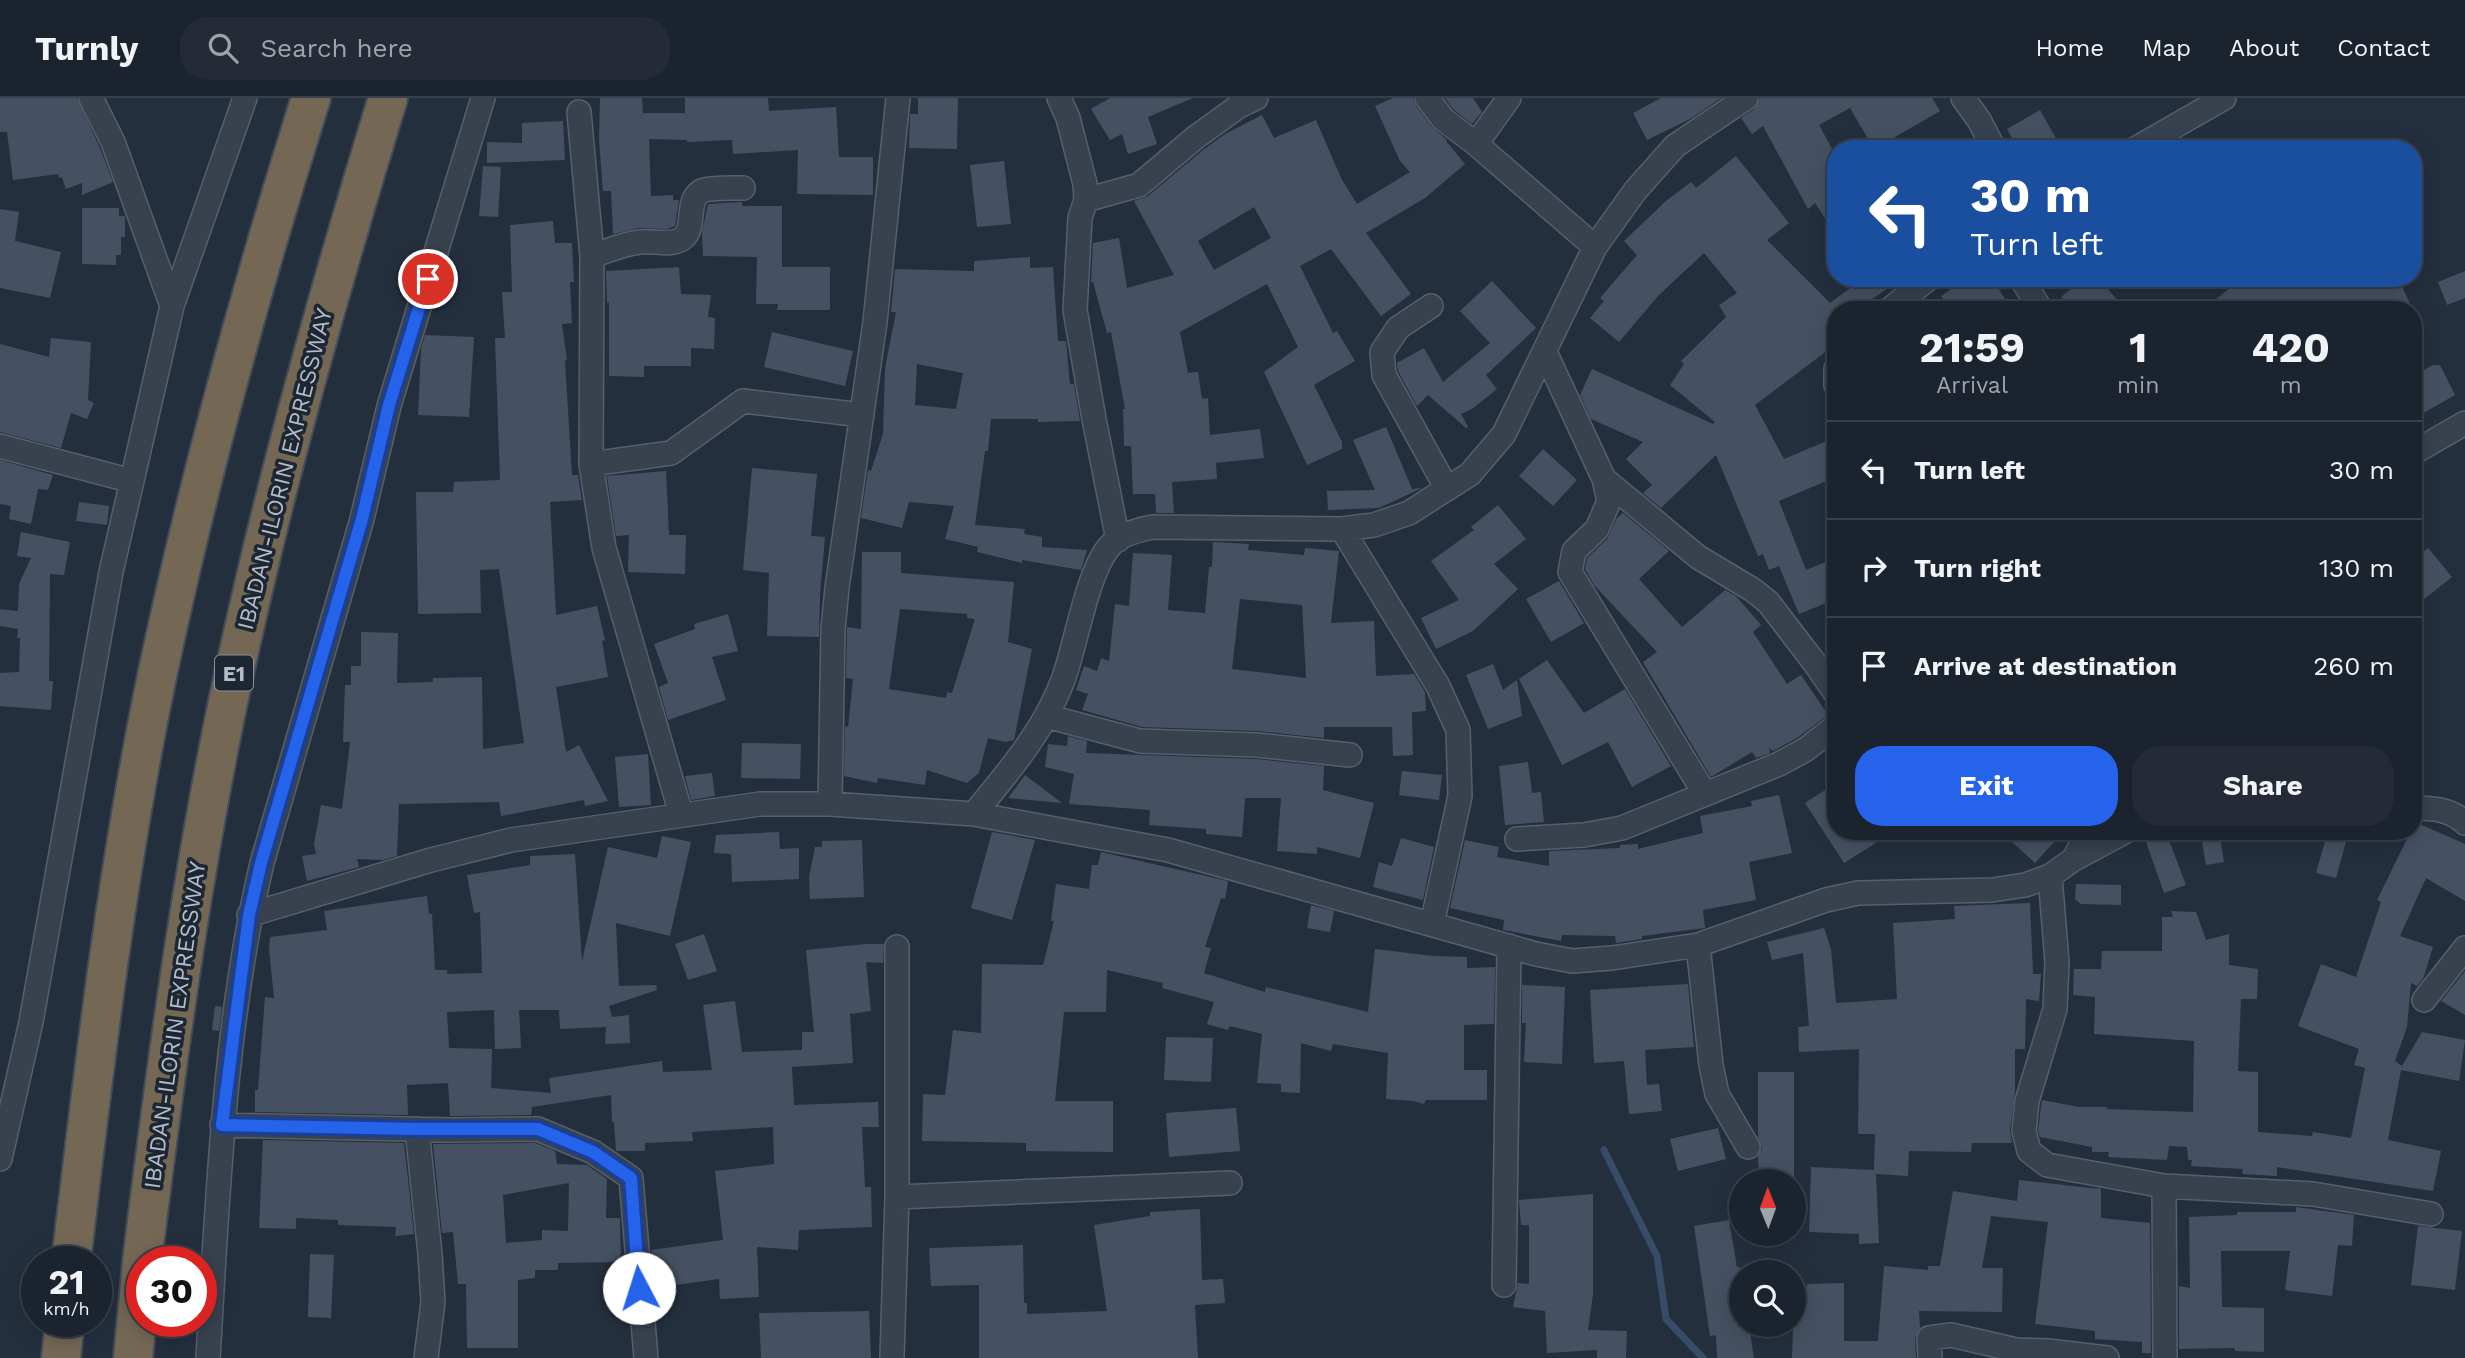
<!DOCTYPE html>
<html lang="en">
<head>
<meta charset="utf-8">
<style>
	:root { --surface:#1b232e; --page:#242b36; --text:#f1f3f6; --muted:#a0a4aa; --line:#39404a; --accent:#2563eb }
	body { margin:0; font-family:"Work Sans",sans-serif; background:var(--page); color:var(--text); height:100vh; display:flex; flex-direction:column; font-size:26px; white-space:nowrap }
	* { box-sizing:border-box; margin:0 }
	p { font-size:23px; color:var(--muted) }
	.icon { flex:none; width:38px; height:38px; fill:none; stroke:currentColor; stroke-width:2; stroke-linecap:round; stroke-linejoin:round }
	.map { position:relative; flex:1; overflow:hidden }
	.details { position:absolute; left:1827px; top:203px; width:595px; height:539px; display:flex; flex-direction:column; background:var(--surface); border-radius:28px; box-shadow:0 4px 18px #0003,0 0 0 2px var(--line) }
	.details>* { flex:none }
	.guide { position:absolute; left:1827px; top:42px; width:595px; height:147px; border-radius:28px; box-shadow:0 4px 18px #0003,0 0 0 2px var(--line); background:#1a4fa0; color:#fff; overflow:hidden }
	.needle { width:46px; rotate:359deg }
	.controls { position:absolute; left:1729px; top:1071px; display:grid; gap:14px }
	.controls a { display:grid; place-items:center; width:77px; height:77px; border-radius:50%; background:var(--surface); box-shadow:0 4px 18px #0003,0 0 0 2px var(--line); font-size:35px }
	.speed { position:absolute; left:21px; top:1148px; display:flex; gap:14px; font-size:35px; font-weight:700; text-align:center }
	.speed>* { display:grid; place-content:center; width:91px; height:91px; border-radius:50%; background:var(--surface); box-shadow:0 4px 18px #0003,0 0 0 2px var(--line); line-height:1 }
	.speed small { font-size:18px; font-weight:400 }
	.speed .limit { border:10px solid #d22; background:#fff; color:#111 }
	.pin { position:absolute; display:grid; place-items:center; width:60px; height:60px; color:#fff; margin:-30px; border:4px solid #fff; border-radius:50%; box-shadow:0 2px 7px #0007 }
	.me { position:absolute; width:77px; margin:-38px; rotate:355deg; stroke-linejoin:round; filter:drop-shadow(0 0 5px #0008) }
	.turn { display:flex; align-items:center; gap:24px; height:147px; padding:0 28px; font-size:32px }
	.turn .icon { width:91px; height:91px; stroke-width:2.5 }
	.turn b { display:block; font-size:49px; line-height:60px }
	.eta { display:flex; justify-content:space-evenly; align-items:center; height:119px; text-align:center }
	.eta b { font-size:42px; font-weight:700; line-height:49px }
	.button { display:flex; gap:14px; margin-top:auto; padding:14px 28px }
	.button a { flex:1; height:80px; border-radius:28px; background:var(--accent); color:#fff; font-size:28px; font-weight:700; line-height:80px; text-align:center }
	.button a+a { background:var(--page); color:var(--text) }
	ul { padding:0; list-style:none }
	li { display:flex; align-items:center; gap:21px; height:98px; padding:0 28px; border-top:2px solid var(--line) }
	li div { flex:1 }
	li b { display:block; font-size:26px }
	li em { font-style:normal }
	header { display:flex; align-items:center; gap:42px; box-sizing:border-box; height:98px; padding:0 35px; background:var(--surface); border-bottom:2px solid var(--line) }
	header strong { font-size:33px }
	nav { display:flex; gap:38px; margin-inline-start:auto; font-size:24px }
	.search { width:490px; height:63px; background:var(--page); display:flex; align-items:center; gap:18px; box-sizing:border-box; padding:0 24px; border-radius:28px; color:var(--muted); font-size:26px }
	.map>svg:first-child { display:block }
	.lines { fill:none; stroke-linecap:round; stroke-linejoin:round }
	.stream { stroke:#394c67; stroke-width:7 }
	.building { fill:#455162; fill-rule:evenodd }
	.street-casing { stroke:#565f6c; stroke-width:26 }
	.highway-casing { stroke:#434c59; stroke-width:42 }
	.street { stroke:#38414e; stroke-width:23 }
	.highway { stroke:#746855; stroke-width:38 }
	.route-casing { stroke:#184099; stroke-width:18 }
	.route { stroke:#2563eb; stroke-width:12 }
	.labels { text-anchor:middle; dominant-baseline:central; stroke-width:7; stroke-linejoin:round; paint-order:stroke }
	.shield { fill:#1d2633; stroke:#878f9c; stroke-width:2 }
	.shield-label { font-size:21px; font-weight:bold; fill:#b4bcc9 }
	.street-label { font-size:23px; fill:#b4bcc9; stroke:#1d2633 }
</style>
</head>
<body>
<header>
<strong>Turnly</strong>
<div class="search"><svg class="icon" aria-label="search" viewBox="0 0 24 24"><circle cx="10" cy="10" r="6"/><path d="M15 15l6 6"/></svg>Search here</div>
<nav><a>Home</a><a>Map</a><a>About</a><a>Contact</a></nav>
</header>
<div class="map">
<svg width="2465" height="1260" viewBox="0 0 2465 1260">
	<rect width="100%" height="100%" fill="#242f3e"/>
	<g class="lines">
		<!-- stream -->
		<path class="stream" d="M1604 1052 1657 1158 1666 1221 1703 1260"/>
	</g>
	<!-- building -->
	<path class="building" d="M0 0H77L100 50 113 84 82 97V85L66 91 62 79 59 80 58 76 13 82 7 34H0Z
		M600 0H642L643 15H685V0H768L769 13 836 9 839 59H873V97L797 96 798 52 733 56 732 42 687 44V42L649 41 651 98 673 97V102H679L675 128 667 131 638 130 613 136 611 93H603L599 41Z
		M918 0H958L957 51 909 50 910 16H918Z
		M1110 0H1193L1148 19 1157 46 1128 56 1122 36 1110 42 1091 11Z
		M1393 0H1413L1416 8 1432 29 1447 42 1446 43 1465 66 1425 100 1366 135 1411 196 1381 218 1331 151 1300 168 1333 235 1337 233 1355 263 1314 287 1342 344V351L1307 367 1264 274 1298 249 1267 186 1180 234 1188 275 1198 274 1202 301 1208 300 1210 337 1260 331 1264 360 1216 365 1217 381 1172 384 1174 415H1156L1155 396H1133L1131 348H1124L1123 311H1125L1111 234 1107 235 1093 184H1091L1093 145 1119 140 1127 190 1174 177 1134 103 1148 98 1203 52 1225 36 1262 17 1274 40 1316 22 1342 82 1357 106 1410 74 1400 63 1375 8ZM1254 109 1271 140 1214 172 1198 143Z
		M1445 0H1473L1482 14 1472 26 1453 11Z
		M1661 0H1721L1692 20 1647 42 1633 15Z
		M1760 0H1932L1940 13 1874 51 1850 10 1819 27 1836 58V137L1815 105 1808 111 1763 28 1752 36 1741 20 1754 11Z
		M2040 12 2062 51H2018L2007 31Z
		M563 23 565 62 487 65V44L522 45V25Z
		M1736 58 1789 125 1767 142 1830 205 1864 180H1903L1856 212H1836V246L1755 307 1784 361 1836 339V379L1779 403 1806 472 1836 460V501L1799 516 1779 468 1769 472 1763 456 1758 458 1716 357 1661 410 1643 395 1652 387 1626 361 1643 344 1591 321 1580 297 1592 271 1713 326 1715 324 1670 287 1684 266 1681 263 1726 219 1719 207 1737 195 1704 155 1659 197 1619 244 1590 220 1604 203 1600 200 1637 157 1624 143 1666 103 1691 84 1696 90Z
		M1004 63 1011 126 977 129 970 67Z
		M483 68 501 69 498 119 479 118Z
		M742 104V108H782V169H830V212H777L778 206H756L757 159 703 158 702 134 708 106Z
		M82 110H119V118H125V139H121V157H116V167L82 166Z
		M0 111 19 114 15 143 61 154 50 200 0 190Z
		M553 123 555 145H572L574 184H570L572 225 562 226 567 262 565 263 572 377H578L582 402 550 404 556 517 597 508 605 542 602 543 608 579 556 589 566 654 579 647 608 703 585 708 584 702 501 718 499 704 399 706 397 758 383 762 357 761 359 769 307 783 302 758 316 756 314 746 321 707 342 711 350 644H343L345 587H351V568H361V534L398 535 397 585 433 584V580L482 579 483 651 524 645 499 471 480 472 481 515 418 516 416 394H453L454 384 500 382 495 240H505L502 194H512L510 127Z
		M1030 159V170L1053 169 1058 243H1066L1070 286H1074L1080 323 1038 324V321H991L988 353H985L975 427 1025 431 1024 436 1042 439V449L1087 452 1081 472 1022 462V465L977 454 978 449 945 441 954 408 909 404 902 430 861 420 868 372 871 373 883 336 885 270 896 214H891L895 171 974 173V163ZM917 266 963 275 956 311 915 307Z
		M679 169 681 196 711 197 708 219 715 220 714 251 691 250V268H644V279L609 278V204L607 205 606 173Z
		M2465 173V200L2447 207 2438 184Z
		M1967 180H1991L2006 202 1990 212H1950L1941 198Z
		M2084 180H2099L2118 203 2107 212H2072L2061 199Z
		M2242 180 2248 188 2261 180H2326L2331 187 2342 180H2398L2413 212H2203Z
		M1492 183 1536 230 1486 277 1497 291 1472 311 1461 316 1468 329 1466 330 1428 297 1417 308 1398 273 1397 265 1424 250 1443 284 1490 245 1460 213Z
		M772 234 853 253 845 288 764 269Z
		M425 237 474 239 469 319 418 317 421 251Z
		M51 240 91 244 88 302 94 305 87 321 71 315 61 350 0 334V246L49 259Z
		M2433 267H2440L2455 297 2413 321V278Z
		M1386 329 1412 391 1422 390 1379 410 1328 412 1327 393 1375 392 1353 342Z
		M1543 351 1577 382 1553 408 1519 378Z
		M0 362 53 377 48 392 38 391 31 426 9 421 11 408 0 406Z
		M752 370 817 376 811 438 825 439 820 497 819 539 767 538 769 475 743 472Z
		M666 373 669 437H686L685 476 628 474 629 437 616 438 607 378Z
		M79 404 109 408 107 427 76 423Z
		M1498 407 1526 441 1494 466 1518 491 1473 533 1436 551 1421 520 1459 502 1431 463 1474 432 1471 429Z
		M1623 415 1669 453 1639 481 1682 529 1725 492 1736 498 1761 527 1753 534 1787 586 1801 577 1828 617 1797 640 1773 653 1769 650 1770 655 1756 660 1752 654 1711 679 1643 564 1657 554 1594 487 1585 471 1587 460 1607 441 1617 420Z
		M21 434 70 444 64 477 50 476 49 583H53L51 612 0 608V575L19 574 20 540H17L18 531 0 528V511L18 513 19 486 31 460 17 458Z
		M1213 444 1249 446 1248 452 1304 457 1305 450 1339 453 1331 525 1374 523 1376 578 1414 576 1425 594 1426 613 1412 614 1413 657 1393 658 1392 629H1324V640L1258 633 1142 629 1082 612 1088 596 1076 592 1084 568 1097 573 1101 560 1109 563 1115 506 1129 508 1133 455 1172 457 1168 512 1205 515 1209 469H1212ZM1240 501 1302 507 1306 580 1232 571Z
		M2428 450 2452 479 2413 510V462Z
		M862 454H901V475L1014 484 1008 544 1032 551 1014 642 1006 644 988 640 979 675 967 685 927 672 925 687 878 680 877 685 844 678 845 628 848 629 853 581 846 580 847 533V529L861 531ZM900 511 967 516V520L975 521 952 595 947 594 946 600 889 591Z
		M1559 483 1584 525 1551 544 1526 501Z
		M728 516 738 553 712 559 726 602 668 622 659 589 668 585 654 546 695 531 694 526Z
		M1547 562 1584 615 1625 591 1671 668 1632 689 1608 644 1562 667 1519 581Z
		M1493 566 1503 592 1517 582 1522 618 1488 631 1466 577Z
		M1068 638 1087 643 1086 655 1256 661 1324 668 1323 692 1374 705 1360 760 1317 749V756L1277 753 1281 700H1245L1242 739 1206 736V731L1149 727 1150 712 1069 706 1074 676 1045 669 1048 646 1067 648Z
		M742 645 801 646 800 681 741 680Z
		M648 656 651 707 619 709 615 659Z
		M1528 664 1532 695 1541 694 1544 724 1505 727 1499 668Z
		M1402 673 1442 677 1439 702 1399 697Z
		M712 675 715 698 691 702 685 678Z
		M1025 677 1062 705 1008 700Z
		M1836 685V733H1869L1876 745 1844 765 1805 705Z
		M1779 697 1792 755 1749 764 1756 802 1703 812 1705 830 1642 838V841L1616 845 1615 838 1562 837 1561 843 1503 832 1504 822 1450 810 1465 742 1499 749 1497 759 1549 768V753L1620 750V747L1638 746V751L1703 735 1700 718 1752 708 1751 703Z
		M2415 724 2465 746V803L2426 780 2400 838 2433 849 2423 881 2417 888 2411 885 2407 929 2395 963 2402 968 2422 934 2465 942 2459 983 2401 972 2388 1042 2441 1053 2433 1093 2277 1069V1078L2242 1076 2243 1071 2191 1068 2192 1062H2188L2187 1049 2169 1048 2167 1062 2108 1059 2109 1054H2092V1049L2040 1039 2038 1032 2042 1002 2079 1009H2107V1011L2193 1014 2194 943 2094 936 2095 899 2073 897 2074 871H2101L2102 853H2162V819H2173L2171 813 2196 814 2206 842 2229 836V867L2258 871 2257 901H2241L2238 973 2258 974V1034L2312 1038 2313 1034 2351 1040 2365 970 2354 967 2359 951 2298 928 2321 866 2356 879 2381 804 2377 802 2411 733H2413Z
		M2000 733H2064L2035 765Z
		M2200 733H2219L2224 764 2206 767Z
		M2328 733H2349L2336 780 2316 775Z
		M779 734 780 751 799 750V781L732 784 731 756 714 755 716 737Z
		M992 734 1035 742 1012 822 971 810Z
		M2167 737 2186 787 2164 795 2146 744Z
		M662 738 691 744 670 838 616 825 619 888 656 887 657 892 609 908 612 919 629 917 630 945 605 946 606 929 560 931 559 912H519L521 950 495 951 494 912 447 914 449 950 492 951 491 990 551 995 549 980 662 963 663 974 712 972 703 907 735 903 742 954 802 952V934H814L806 852 866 846H884L883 865 866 864 871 913 850 916 853 965 792 969 794 1007 878 1004 879 1029H862L865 1089H871L872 1129 799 1132 798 1152 757 1149 759 1199 720 1201 719 1181 654 1190 651 1152 723 1142 715 1073 774 1066 773 1029 692 1034 693 1043 645 1045V1053H616L614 1024H612L611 997 532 1009 531 1017 450 1018 448 985 407 987 408 1017 255 1014V992H258L265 899 274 900 269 851 270 839 327 832 324 813 427 798 429 816H432L435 872H447V876L482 875 480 814 474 815 467 777 530 767V758L575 756 582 863 608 749 657 760Z
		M1401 740 1434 749 1423 802 1373 789 1379 764 1392 768Z
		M862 742 864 799 810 801 809 779 815 749H822V743Z
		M1101 754 1228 783 1225 801 1221 800 1205 849 1211 850 1204 875 1265 894 1266 889 1368 914 1375 851 1433 858 1467 859V870L1495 869 1494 926 1464 927V972H1487V1002H1426L1424 1006 1413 1003 1386 1001 1388 955 1333 946 1331 953 1301 945 1300 995 1281 994V986L1257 985 1262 936 1230 928 1228 932 1207 926 1214 904 1162 890 1163 885 1107 872 1106 914H1064L1055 1003H1113V1054L1026 1053V1045L922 1043 923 996 945 997 953 932 981 935 982 866 1043 867 1054 823H1051L1056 786 1089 791 1092 767H1098Z
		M2076 786 2121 787V807L2081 806 2075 801Z
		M2030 805 2033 876H2041L2039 903 2026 901 2025 951H2015V995L2010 1032 2012 1045H1972L1971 1054 1909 1053 1908 1078 1876 1076 1879 1145 1859 1146V1136L1809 1134 1811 1069 1874 1072 1875 1036H1858L1859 951 1799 954 1798 929 1809 928 1803 855 1772 862 1767 844 1824 830 1831 851 1836 905 1897 901 1893 825 1955 821 1954 808Z
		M1311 807 1334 813 1330 834 1307 830Z
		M704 836 717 873 688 882 675 846Z
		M2465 873V917L2441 903Z
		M1688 886 1694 949 1645 952 1647 987 1659 986 1662 1013 1629 1016 1624 963 1594 965 1590 892Z
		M1522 887 1565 889 1562 966 1524 964 1526 925H1522Z
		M215 908 222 909 219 933 212 932Z
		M1166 939 1213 940 1211 984 1164 982Z
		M1758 974H1794V1083H1759L1758 1058 1762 1050 1758 1039Z
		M1236 1010 1240 1053 1169 1059 1166 1015Z
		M1718 1030 1726 1061 1678 1073 1670 1041Z
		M263 1042 404 1045 414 1136 395 1138 396 1129 338 1127V1122L296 1120V1131L259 1130Z
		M535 1045 555 1053 557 1066 587 1067 607 1081 606 1120H620L621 1164 558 1165V1172H535V1180L518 1182V1250H467L466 1186H458L453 1134 442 1135 433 1046ZM569 1085 568 1133 542 1132V1142L506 1145 503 1097Z
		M2019 1082 2101 1091V1120L2150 1125 2151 1255H2142V1244L2095 1241V1233L2035 1226 2048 1124 1991 1118 1982 1170H2003L2002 1214 1919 1213 1920 1230 1915 1240 1916 1260H1792L1794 1199H1806L1807 1186 1844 1185V1243H1878L1884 1168 1928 1172V1168H1940L1953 1093 2017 1103Z
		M1593 1096V1196L1588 1232 1627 1233 1626 1260H1597V1252L1547 1255 1545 1213 1513 1209 1518 1185 1529 1186V1127H1521L1519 1102Z
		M2296 1109 2354 1117 2352 1148 2338 1147 2332 1198 2285 1192 2290 1153H2221L2222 1209 2264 1210V1254L2235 1253V1250L2179 1251V1188L2190 1190 2189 1119 2237 1117V1114H2296Z
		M1200 1111 1202 1182 1223 1181 1225 1205 1195 1207 1198 1260H979V1187L931 1188 929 1150 1023 1147 1024 1205H1027V1216L1107 1213 1094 1127 1150 1118V1114Z
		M1729 1122 1737 1169H1740L1741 1178V1227H1749L1754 1260H1717L1716 1237 1710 1238 1694 1128Z
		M2418 1128 2462 1133 2455 1192 2411 1187Z
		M310 1156 334 1157 331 1220 308 1219Z
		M869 1213 871 1260H761L759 1215Z"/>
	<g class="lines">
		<!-- street casing -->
		<g class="street-casing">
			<path id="street" d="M91 0 113 44 172 208
				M1059 0 1068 20 1085 86 1086 102 1080 120 1075 212 1094 321 1118 442
				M1427 0 1443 21 1476 46 1595 149
				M1963 0 1979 22 1994 51
				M579 14 592 158 591 366 604 450 681 716
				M1476 46 1509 0
				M2135 51 2224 0
				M1086 102 1139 87 1196 39 1239 8 1256 0
				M592 158C607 153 623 146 640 144 653 142 672 149 683 140 697 129 684 99 704 92 715 89 731 90 743 90
				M2021 180 2041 212
				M1431 208 1398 230 1382 254 1384 277 1447 391
				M1889 212 1929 180
				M1545 254 1604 381 1609 403 1597 431 1574 453 1570 474 1705 696
				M1836 271V287
				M0 348 132 383
				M2413 355 2465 325
				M591 366 671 355 743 303 862 317
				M1604 381 1698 459 1753 492 1768 504 1814 564 1836 596
				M1342 431 1438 588 1458 632 1460 698 1432 826
				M1046 618 1140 643 1257 647 1350 657
				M830 706 833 531 837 490 875 224 898 0
				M2413 710C2432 710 2451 711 2465 725
				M974 716C1008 674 1044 633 1063 582 1076 547 1087 475 1109 449 1120 436 1136 433 1152 429L1342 431 1374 427 1409 415 1470 376 1504 336 1595 149 1635 93 1675 48 1746 0
				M1517 741 1584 737 1622 730 1779 666 1805 652 1836 628
				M2074 761 2126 733
				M2050 778 2057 864 2055 911 2027 1003 2024 1033 2029 1053 2047 1067 2164 1088 2313 1096 2431 1116
				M249 817 431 762 511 742 760 706H830L974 716 1168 752 1536 856 1572 863 1612 860 1698 847 1826 802 1858 795 1992 792 2025 787 2050 778 2074 761 2088 733
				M1698 847 1711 967 1717 996 1748 1049
				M2424 902 2465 850
				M222 1027 453 1032 538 1031 593 1054 631 1080 646 1260
				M417 1031 430 1156 433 1204 426 1260
				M0 1061 31 924 111 474 132 383 172 208 245 0
				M2164 1088 2165 1260
				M897 1099 1230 1085
				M1504 1187 1509 848
				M208 1260C218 1096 224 926 262 765L362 421 389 308 483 0
				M892 1260 897 1099V849
				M1930 1260 1929 1240 1951 1237 2016 1252 2048 1253 2107 1260"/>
		</g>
		<!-- highway casing -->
		<g class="highway-casing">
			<path id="highway" d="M71 1164C94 968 117 771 157 578 198 383 251 190 311 0
				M142 1164C168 952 196 739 244 531 284 352 334 176 388 0
				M61 1260 65 1223
				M133 1260 142 1165"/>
		</g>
		<!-- street -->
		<use href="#street" class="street"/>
		<!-- highway -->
		<use href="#highway" class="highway"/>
	</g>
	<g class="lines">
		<!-- route casing -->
		<g class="route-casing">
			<path id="route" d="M428 181 389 307 362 421 261 765 249 817 222 1027 418 1031H538L593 1054 631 1080 639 1190"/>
		</g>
		<!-- route -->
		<use href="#route" class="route"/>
	</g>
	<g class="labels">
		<!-- shield labels -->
		<rect class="shield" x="215" y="557.5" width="38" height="35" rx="5"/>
		<g class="shield-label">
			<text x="234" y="575">E1</text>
		</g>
		<!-- street labels -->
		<g class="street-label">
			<text transform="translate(285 371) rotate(-76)">IBADAN-ILORIN EXPRESSWAY</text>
			<text transform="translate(175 927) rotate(-82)">IBADAN-ILORIN EXPRESSWAY</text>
		</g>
	</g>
</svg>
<div class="controls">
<a><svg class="needle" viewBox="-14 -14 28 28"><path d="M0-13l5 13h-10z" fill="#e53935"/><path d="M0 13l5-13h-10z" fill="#a0a4aa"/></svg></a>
<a><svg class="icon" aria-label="search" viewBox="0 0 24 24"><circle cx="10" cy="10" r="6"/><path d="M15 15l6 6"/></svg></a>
</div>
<div class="speed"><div>21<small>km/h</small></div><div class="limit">30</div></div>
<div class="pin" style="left:428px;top:181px;background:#d93025"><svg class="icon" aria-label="arrive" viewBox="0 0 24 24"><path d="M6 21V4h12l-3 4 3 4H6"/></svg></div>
<svg class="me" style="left:639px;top:1190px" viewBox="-20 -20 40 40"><circle r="19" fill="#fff"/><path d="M0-13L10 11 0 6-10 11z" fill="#2563eb"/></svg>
<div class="guide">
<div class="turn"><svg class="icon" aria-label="left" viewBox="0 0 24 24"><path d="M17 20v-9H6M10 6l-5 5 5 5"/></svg><div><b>30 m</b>Turn left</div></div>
</div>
<section class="details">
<div class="eta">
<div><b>21:59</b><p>Arrival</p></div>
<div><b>1</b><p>min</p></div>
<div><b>420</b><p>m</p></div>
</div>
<ul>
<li><svg class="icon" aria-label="left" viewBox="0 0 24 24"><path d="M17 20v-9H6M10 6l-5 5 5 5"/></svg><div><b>Turn left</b></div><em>30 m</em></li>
<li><svg class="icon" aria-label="right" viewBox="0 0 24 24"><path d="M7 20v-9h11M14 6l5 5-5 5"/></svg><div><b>Turn right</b></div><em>130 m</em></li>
<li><svg class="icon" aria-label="arrive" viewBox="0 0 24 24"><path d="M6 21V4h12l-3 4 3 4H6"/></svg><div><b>Arrive at destination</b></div><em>260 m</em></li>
</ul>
<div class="button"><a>Exit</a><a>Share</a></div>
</section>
</div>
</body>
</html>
